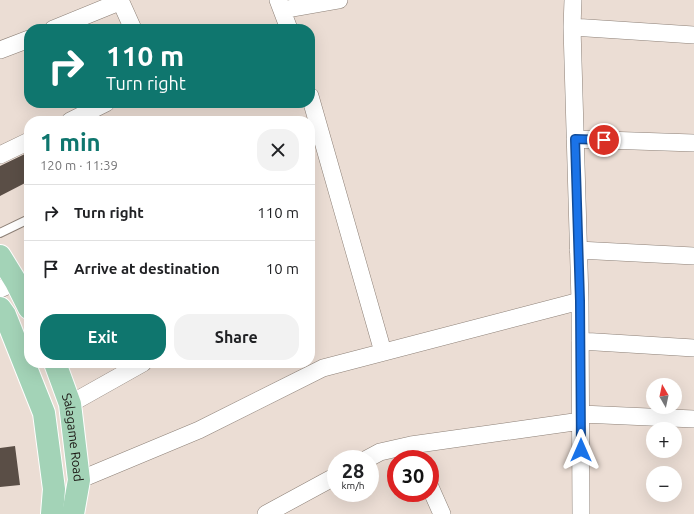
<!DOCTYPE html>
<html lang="en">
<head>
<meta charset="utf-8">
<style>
	:root { --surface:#fff; --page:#f2f2f2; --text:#202124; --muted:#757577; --line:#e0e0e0; --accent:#0f766e }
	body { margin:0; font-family:Ubuntu,sans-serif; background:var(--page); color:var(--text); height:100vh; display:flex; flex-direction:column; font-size:15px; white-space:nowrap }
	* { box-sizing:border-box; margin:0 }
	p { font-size:13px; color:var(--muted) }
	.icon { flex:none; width:22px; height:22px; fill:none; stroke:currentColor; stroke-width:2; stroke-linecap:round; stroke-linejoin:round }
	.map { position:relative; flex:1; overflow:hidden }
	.side { position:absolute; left:24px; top:116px; width:291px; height:252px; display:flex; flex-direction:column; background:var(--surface); border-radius:16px; box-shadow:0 4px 16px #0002 }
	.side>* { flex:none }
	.guide { position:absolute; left:24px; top:24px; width:291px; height:84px; border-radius:16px; box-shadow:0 4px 16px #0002; background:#0f766e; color:#fff; overflow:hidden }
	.needle { width:26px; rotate:351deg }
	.buttons { position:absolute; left:646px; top:378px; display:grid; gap:8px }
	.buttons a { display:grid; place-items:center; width:36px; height:36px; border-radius:50%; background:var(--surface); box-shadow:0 4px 16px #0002; font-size:20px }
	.speed { position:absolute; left:327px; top:450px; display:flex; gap:8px; font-size:20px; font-weight:700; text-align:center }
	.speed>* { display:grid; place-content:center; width:52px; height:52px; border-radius:50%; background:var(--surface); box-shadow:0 4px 16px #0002; line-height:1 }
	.speed small { font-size:10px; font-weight:400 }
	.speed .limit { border:6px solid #d22; background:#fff; color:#111 }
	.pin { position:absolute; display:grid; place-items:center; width:34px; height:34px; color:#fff; margin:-17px; border:2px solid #fff; border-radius:50%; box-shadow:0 1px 4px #0007 }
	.me { position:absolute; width:44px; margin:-22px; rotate:0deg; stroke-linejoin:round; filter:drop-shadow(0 0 3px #0008) }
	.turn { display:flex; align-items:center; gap:14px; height:84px; padding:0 16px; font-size:18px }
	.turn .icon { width:52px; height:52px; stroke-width:2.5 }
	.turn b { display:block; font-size:28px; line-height:34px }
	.round { display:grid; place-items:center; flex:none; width:42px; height:42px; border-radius:16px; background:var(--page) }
	.overview { display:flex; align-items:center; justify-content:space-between; height:68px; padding:0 16px }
	h1 { font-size:24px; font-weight:700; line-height:30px; color:var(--accent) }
	.cta { display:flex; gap:8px; margin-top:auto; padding:8px 16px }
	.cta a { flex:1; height:46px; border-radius:16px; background:var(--accent); color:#fff; font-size:16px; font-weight:700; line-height:46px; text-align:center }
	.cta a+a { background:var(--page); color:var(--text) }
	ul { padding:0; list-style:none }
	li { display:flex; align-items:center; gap:12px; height:56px; padding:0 16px; border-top:1px solid var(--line) }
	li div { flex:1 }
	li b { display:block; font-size:15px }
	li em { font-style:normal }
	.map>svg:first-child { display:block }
	.building { fill:#5a4e46 }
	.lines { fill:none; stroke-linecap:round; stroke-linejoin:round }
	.service-casing { stroke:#8d8077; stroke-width:10 }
	.minor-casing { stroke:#8d8077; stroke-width:18 }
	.primary-casing { stroke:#fff; stroke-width:24 }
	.service { stroke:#fff; stroke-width:8 }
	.minor { stroke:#fff; stroke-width:17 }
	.primary { stroke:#a3d3b7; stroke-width:22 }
	.route-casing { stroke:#114b97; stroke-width:10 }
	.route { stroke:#1a73e8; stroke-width:7 }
	.labels { text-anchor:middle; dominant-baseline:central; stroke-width:4; stroke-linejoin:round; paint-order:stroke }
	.street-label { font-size:13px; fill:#1a1512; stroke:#f9ebe1 }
</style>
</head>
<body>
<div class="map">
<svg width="694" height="514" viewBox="0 0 694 514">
	<rect width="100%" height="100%" fill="#ebddd4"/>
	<!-- building -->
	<path class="building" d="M29 152V181L0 196V166Z
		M15 446 20 485 0 487V448Z"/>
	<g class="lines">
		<!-- service casing -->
		<g class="service-casing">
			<path id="service" d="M0 233 29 219"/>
		</g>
		<!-- minor casing -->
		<g class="minor-casing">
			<path id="minor" d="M120 0 133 29
				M278 0 289 29
				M573 0 572 27 580 301 581 514
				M282 10 339 0
				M572 27 694 35
				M53 29 117 3 120 0
				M0 50 29 39
				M310 96 383 352
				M70 121 106 103
				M575 139 694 143
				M0 155 29 141
				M578 250 694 256
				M0 289 16 282
				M580 341 694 348
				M70 404 143 363
				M581 414 694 419
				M367 459 380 452 411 445 581 421
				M79 480 199 430 323 368 580 301
				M430 487 442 514
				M266 514 336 476"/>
		</g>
		<!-- primary casing -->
		<g class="primary-casing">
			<g id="primary">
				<path d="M0 256 16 282 29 308"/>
				<path d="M0 308 5 315 44 413 54 489 52 514"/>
				<path id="s1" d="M55 363 70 404 79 480 73 514"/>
			</g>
		</g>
		<!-- service -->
		<use href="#service" class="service"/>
		<!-- minor -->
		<use href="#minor" class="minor"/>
		<!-- primary -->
		<use href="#primary" class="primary"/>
	</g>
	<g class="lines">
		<!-- route casing -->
		<g class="route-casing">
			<path id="route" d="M581 450 580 301 575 139 604 140"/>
		</g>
		<!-- route -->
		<use href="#route" class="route"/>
	</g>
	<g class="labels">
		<!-- street labels -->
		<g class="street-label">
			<text stroke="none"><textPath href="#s1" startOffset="77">Salagame Road</textPath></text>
		</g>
	</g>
</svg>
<div class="buttons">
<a><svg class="needle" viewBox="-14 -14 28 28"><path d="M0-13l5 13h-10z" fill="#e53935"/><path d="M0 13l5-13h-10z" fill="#757577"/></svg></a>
<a>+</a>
<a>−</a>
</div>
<div class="speed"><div>28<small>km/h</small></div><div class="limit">30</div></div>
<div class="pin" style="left:604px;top:140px;background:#d93025"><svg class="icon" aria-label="arrive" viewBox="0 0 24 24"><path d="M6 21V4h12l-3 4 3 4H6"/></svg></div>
<svg class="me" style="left:581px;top:450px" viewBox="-20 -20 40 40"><path d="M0-17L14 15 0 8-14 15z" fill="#1a73e8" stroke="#fff" stroke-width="4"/></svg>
<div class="guide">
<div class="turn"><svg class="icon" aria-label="right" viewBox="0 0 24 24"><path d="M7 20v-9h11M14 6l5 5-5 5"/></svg><div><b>110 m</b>Turn right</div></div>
</div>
<section class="side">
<div class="overview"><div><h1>1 min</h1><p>120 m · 11:39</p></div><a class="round"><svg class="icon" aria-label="close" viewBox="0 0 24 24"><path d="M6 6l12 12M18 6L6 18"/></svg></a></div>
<ul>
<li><svg class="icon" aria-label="right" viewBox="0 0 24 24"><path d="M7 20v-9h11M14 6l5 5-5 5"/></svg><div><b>Turn right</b></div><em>110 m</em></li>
<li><svg class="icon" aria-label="arrive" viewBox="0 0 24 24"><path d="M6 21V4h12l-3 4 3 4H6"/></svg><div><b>Arrive at destination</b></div><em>10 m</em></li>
</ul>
<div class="cta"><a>Exit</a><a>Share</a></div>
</section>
</div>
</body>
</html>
